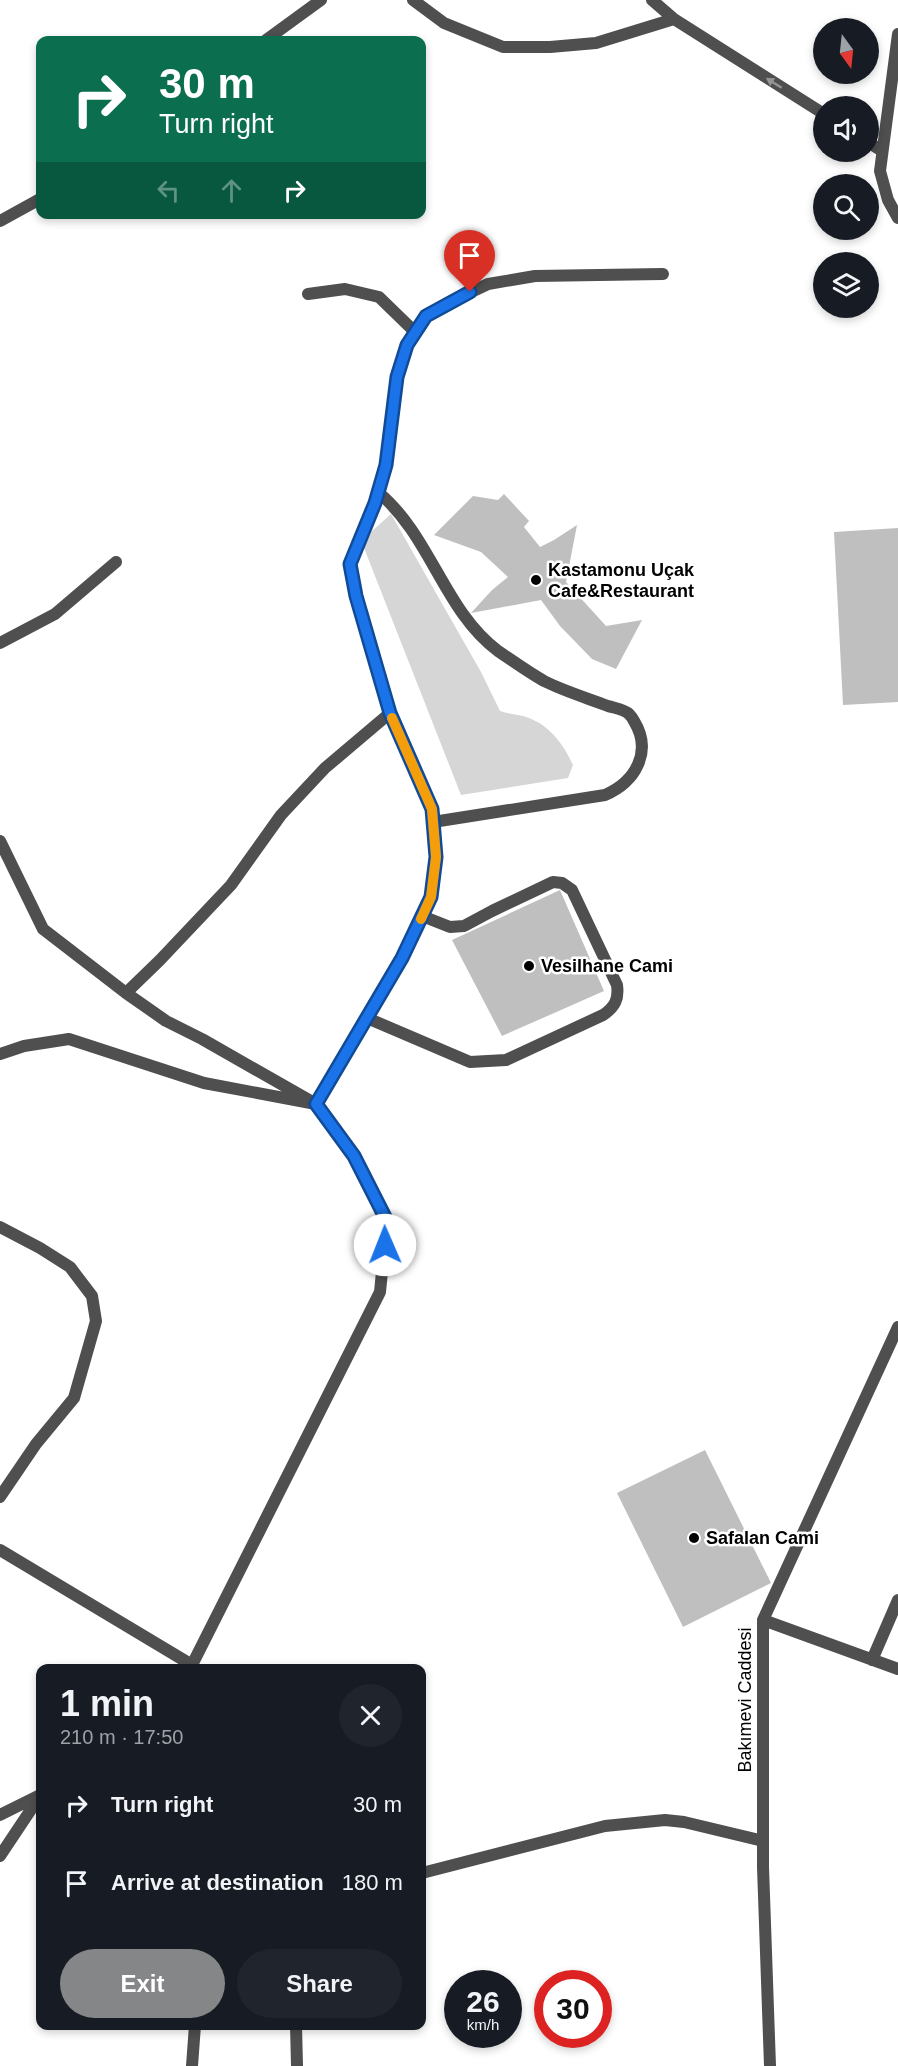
<!DOCTYPE html>
<html lang="en">
<head>
<meta charset="utf-8">
<style>
	:root { --surface:#171b24; --page:#20242c; --text:#f1f3f6; --muted:#9ea1a6; --accent:#858687 }
	body { margin:0; font-family:Helvetica,sans-serif; background:var(--page); color:var(--text); height:100vh; display:flex; flex-direction:column; font-size:22px; white-space:nowrap }
	* { box-sizing:border-box; margin:0 }
	p { font-size:20px; color:var(--muted) }
	.icon { flex:none; width:33px; height:33px; fill:none; stroke:currentColor; stroke-width:2; stroke-linecap:round; stroke-linejoin:round }
	.map { position:relative; flex:1; overflow:hidden }
	.drawer { position:absolute; left:36px; top:1664px; width:390px; height:366px; display:flex; flex-direction:column; background:var(--surface); border-radius:12px; box-shadow:0 3px 9px #0003 }
	.drawer>* { flex:none }
	.hud { position:absolute; left:36px; top:36px; width:390px; height:183px; border-radius:12px; box-shadow:0 3px 9px #0003; background:#0b6e4f; color:#fff; overflow:hidden }
	.needle { width:39px; rotate:165deg }
	.tools { position:absolute; left:813px; top:18px; display:grid; gap:12px }
	.tools a { display:grid; place-items:center; width:66px; height:66px; border-radius:50%; background:var(--surface); box-shadow:0 3px 9px #0003; font-size:30px }
	.speed { position:absolute; left:444px; top:1970px; display:flex; gap:12px; font-size:30px; font-weight:700; text-align:center }
	.speed>* { display:grid; place-content:center; width:78px; height:78px; border-radius:50%; background:var(--surface); box-shadow:0 3px 9px #0003; line-height:1 }
	.speed small { font-size:15px; font-weight:400 }
	.speed .limit { border:9px solid #d22; background:#fff; color:#111 }
	.pin { position:absolute; display:grid; place-items:center; width:51px; height:51px; color:#fff; margin:-62px -26px; border-radius:50% 50% 50% 0; rotate:-45deg; box-shadow:0 0 6px #0007 }
	.pin .icon { rotate:45deg }
	.me { position:absolute; width:66px; margin:-33px; rotate:359deg; stroke-linejoin:round; filter:drop-shadow(0 0 4px #0008) }
	.turn { display:flex; align-items:center; gap:21px; height:126px; padding:0 24px; font-size:27px }
	.turn .icon { width:78px; height:78px; stroke-width:2.5 }
	.turn b { display:block; font-size:42px; line-height:51px }
	.lanes { display:flex; align-items:center; height:57px; padding:0 24px; background:#0003; justify-content:center; gap:30px; direction:ltr }
	.lanes .off { opacity:.35 }
	.round { display:grid; place-items:center; flex:none; width:63px; height:63px; border-radius:32px; background:var(--page) }
	.headline { display:flex; align-items:center; justify-content:space-between; height:102px; padding:0 24px }
	h1 { font-size:36px; font-weight:700; line-height:45px }
	.primary-button { display:flex; gap:12px; margin-top:auto; padding:12px 24px }
	.primary-button a { flex:1; height:69px; border-radius:36px; background:var(--accent); color:#fff; font-size:24px; font-weight:700; line-height:69px; text-align:center }
	.primary-button a+a { background:var(--page); color:var(--text) }
	ul { padding:0; list-style:none }
	li { display:flex; align-items:center; gap:18px; height:78px; padding:0 24px }
	li div { flex:1 }
	li b { display:block; font-size:22px }
	li em { font-style:normal }
	.map>svg:first-child { display:block }
	.green { fill:#d6d6d6 }
	.building { fill:#bfbfbf }
	.lines { fill:none; stroke-linecap:round; stroke-linejoin:round }
	.lane { stroke:#4f4f4f; stroke-width:12 }
	.street { stroke:#4f4f4f; stroke-width:12 }
	.oneway { fill:#959595 }
	.route-casing { stroke:#114b97; stroke-width:15 }
	.route { stroke:#1a73e8; stroke-width:10 }
	.slow { stroke:#f59e0b; stroke-width:10 }
	.poi-dot { fill:#000; stroke:#fff; stroke-width:2 }
	.labels { text-anchor:middle; dominant-baseline:central; stroke-width:5; stroke-linejoin:round; paint-order:stroke }
	.poi-label { font-size:18px; font-weight:bold; fill:#000; stroke:#fff; text-anchor:start }
	.street-label { font-size:18px; fill:#000; stroke:#fff }
</style>
</head>
<body>
<div class="map">
<svg width="898" height="2066" viewBox="0 0 898 2066">
	<rect width="100%" height="100%" fill="#fff"/>
	<!-- green -->
	<path class="green" d="M391 514 481 672 500 711C508 714 516 714 523 716 548 723 563 743 573 765L568 778 461 795 364 548 372 531Z"/>
	<!-- building -->
	<path class="building" d="M504 494 529 521 524 527 540 547 554 540 577 525 566 582 606 626 642 620 616 669 592 659 560 626 541 600 471 613 492 590 508 577 481 552 434 535 473 496 498 500Z
		M898 528V702L843 705 834 532Z
		M560 890 604 991 502 1036 452 940Z
		M705 1450 771 1583 683 1627 617 1493Z"/>
	<g class="lines">
		<!-- lane -->
		<path class="lane" d="M308 294 345 289 379 297 415 332
			M378 492C431 536 444 611 498 651 513 661 528 672 544 681 564 691 587 698 608 706 614 708 624 709 629 714 631 716 633 719 634 721 653 752 635 782 605 795L433 822
			M367 1018 470 1062 506 1060 603 1015C615 1007 619 999 617 985L572 890 562 883 553 882 492 911 464 926 450 927 422 916
			M422 1873 605 1826 665 1820 684 1822 763 1841
			M296 2025 297 2066
			M192 2066 195 2025"/>
		<!-- street -->
		<path class="street" d="M413 0 444 23 503 47H550L596 43 674 19
			M652 0 674 19 824 114
			M898 34 880 171 888 200 898 218
			M266 40 321 0
			M868 142 882 151
			M0 221 40 199
			M0 643 55 614 116 562
			M0 841 43 929 126 993 166 1021 202 1039 316 1104 354 1156 387 1221 380 1292 192 1665 188 1668
			M126 993 160 960 231 885 281 815 325 768 390 713
			M0 1054 24 1046 69 1039 204 1083 316 1104 402 958 431 897 436 857 432 809 390 713 356 596 350 564 375 503 386 465 397 377 407 345 426 316 452 301 488 284 535 276 663 274
			M0 1227 40 1248 70 1267 92 1296 96 1321 74 1398 36 1444 0 1497
			M0 1550 192 1665
			M763 1620 898 1669
			M872 1660 898 1600
			M0 1815 40 1795
			M0 1856 40 1796
			M770 2066 763 1867V1620L898 1327"/>
	</g>
	<!-- one-way arrows -->
	<defs><path id="oneway-solid" d="M-6-.8H1V-3.2L6.5 0L1 3.2V.8H-6Z" transform="scale(1.5)"/></defs>
	<use class="oneway" href="#oneway-solid" transform="translate(774 83) rotate(-148)"/>
	<g class="lines">
		<!-- route casing -->
		<g class="route-casing">
			<path id="route" d="M385 1245 387 1221 354 1156 316 1104 402 958 431 897 436 857 432 809 390 713 356 596 350 564 375 503 386 465 397 377 407 345 426 316 470 292"/>
		</g>
		<!-- route -->
		<use href="#route" class="route"/>
		<!-- slow -->
		<path class="slow" d="M392 718 432 809 436 857 431 897 421 919"/>
	</g>
	<!-- markers -->
	<g class="poi-dot">
		<circle cx="536" cy="580" r="6"/>
		<circle cx="529" cy="966" r="6"/>
		<circle cx="694" cy="1538" r="6"/>
	</g>
	<g class="labels">
		<!-- poi labels -->
		<g class="poi-label">
			<text x="548" y="570">Kastamonu Uçak<tspan x="548" dy="21">Cafe&amp;Restaurant</tspan></text>
			<text x="541" y="966">Vesilhane Cami</text>
			<text x="706" y="1538">Safalan Cami</text>
		</g>
		<!-- street labels -->
		<g class="street-label">
			<text transform="translate(745 1700) rotate(-90)">Bakımevi Caddesi</text>
		</g>
	</g>
</svg>
<div class="tools">
<a><svg class="needle" viewBox="-14 -14 28 28"><path d="M0-13l5 13h-10z" fill="#e53935"/><path d="M0 13l5-13h-10z" fill="#9ea1a6"/></svg></a>
<a><svg class="icon" aria-label="sound" viewBox="0 0 24 24"><path d="M4 9h4l5-4v14l-5-4H4zM17 9q2 3 0 6"/></svg></a>
<a><svg class="icon" aria-label="search" viewBox="0 0 24 24"><circle cx="10" cy="10" r="6"/><path d="M15 15l6 6"/></svg></a>
<a><svg class="icon" aria-label="layers" viewBox="0 0 24 24"><path d="M12 4l9 5-9 5-9-5zM3 14l9 5 9-5"/></svg></a>
</div>
<div class="speed"><div>26<small>km/h</small></div><div class="limit">30</div></div>
<div class="pin" style="left:470px;top:292px;background:#d93025"><svg class="icon" aria-label="arrive" viewBox="0 0 24 24"><path d="M6 21V4h12l-3 4 3 4H6"/></svg></div>
<svg class="me" style="left:385px;top:1245px" viewBox="-20 -20 40 40"><circle r="19" fill="#fff"/><path d="M0-13L10 11 0 6-10 11z" fill="#1a73e8"/></svg>
<div class="hud">
<div class="turn"><svg class="icon" aria-label="right" viewBox="0 0 24 24"><path d="M7 20v-9h11M14 6l5 5-5 5"/></svg><div><b>30 m</b>Turn right</div></div>
<div class="lanes"><svg class="icon off" aria-label="left" viewBox="0 0 24 24"><path d="M17 20v-9H6M10 6l-5 5 5 5"/></svg><svg class="icon off" aria-label="ahead" viewBox="0 0 24 24"><path d="M12 20V5M6 11l6-6 6 6"/></svg><svg class="icon" aria-label="right" viewBox="0 0 24 24"><path d="M7 20v-9h11M14 6l5 5-5 5"/></svg></div>
</div>
<section class="drawer">
<div class="headline"><div><h1>1 min</h1><p>210 m · 17:50</p></div><a class="round"><svg class="icon" aria-label="close" viewBox="0 0 24 24"><path d="M6 6l12 12M18 6L6 18"/></svg></a></div>
<ul>
<li><svg class="icon" aria-label="right" viewBox="0 0 24 24"><path d="M7 20v-9h11M14 6l5 5-5 5"/></svg><div><b>Turn right</b></div><em>30 m</em></li>
<li><svg class="icon" aria-label="arrive" viewBox="0 0 24 24"><path d="M6 21V4h12l-3 4 3 4H6"/></svg><div><b>Arrive at destination</b></div><em>180 m</em></li>
</ul>
<div class="primary-button"><a>Exit</a><a>Share</a></div>
</section>
</div>
</body>
</html>
